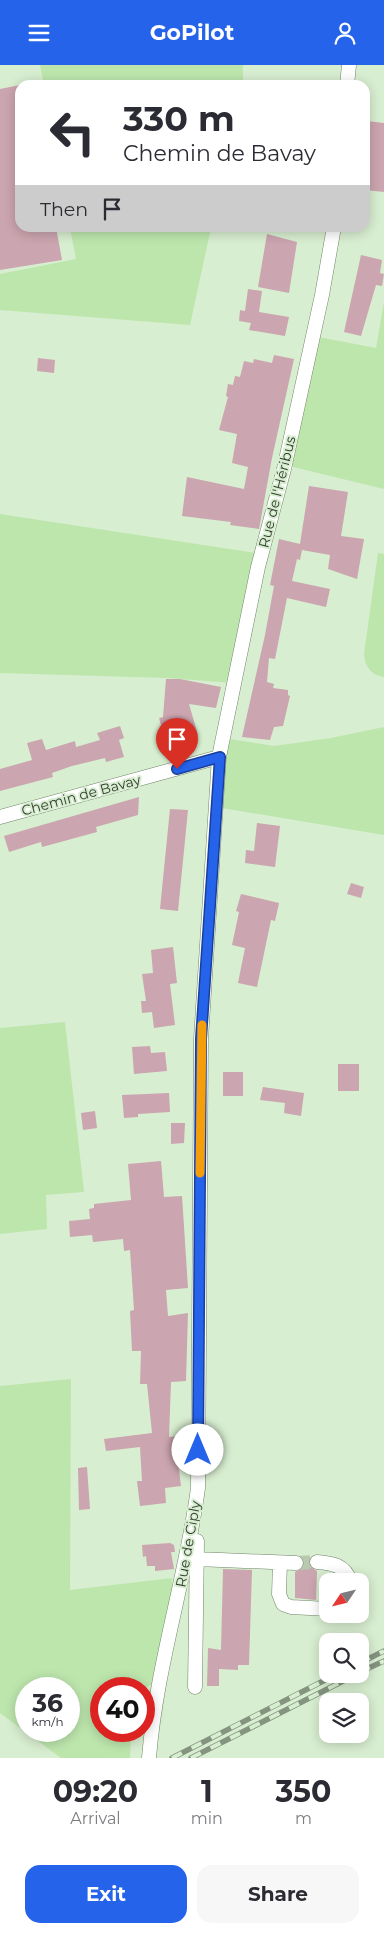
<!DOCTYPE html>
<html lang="en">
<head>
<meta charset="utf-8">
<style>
	:root { --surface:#fff; --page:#f7f7f7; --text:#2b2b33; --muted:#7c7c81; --accent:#2563eb }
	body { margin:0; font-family:Montserrat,sans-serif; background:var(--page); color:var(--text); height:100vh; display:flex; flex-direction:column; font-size:19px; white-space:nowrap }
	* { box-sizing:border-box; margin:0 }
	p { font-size:16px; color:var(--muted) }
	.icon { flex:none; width:28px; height:28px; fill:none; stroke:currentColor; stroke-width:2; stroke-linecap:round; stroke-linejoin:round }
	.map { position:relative; height:1693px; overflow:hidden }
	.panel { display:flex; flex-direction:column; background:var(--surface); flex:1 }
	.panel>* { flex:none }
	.banner { position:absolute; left:15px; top:15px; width:355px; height:152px; border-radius:15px; box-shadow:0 2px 12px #0003; background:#fff; color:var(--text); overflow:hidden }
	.needle { width:32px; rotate:235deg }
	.controls { position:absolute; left:319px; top:1508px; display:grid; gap:10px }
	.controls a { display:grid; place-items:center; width:50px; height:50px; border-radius:10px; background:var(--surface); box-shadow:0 2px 12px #0003; font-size:25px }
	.speed { position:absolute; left:15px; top:1612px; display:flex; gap:10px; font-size:25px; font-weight:700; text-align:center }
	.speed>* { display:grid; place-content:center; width:65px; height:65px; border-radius:50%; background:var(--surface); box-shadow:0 2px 12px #0003; line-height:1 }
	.speed small { font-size:12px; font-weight:400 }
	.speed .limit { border:8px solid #d22; background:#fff; color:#111 }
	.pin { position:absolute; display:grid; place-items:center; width:42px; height:42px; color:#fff; margin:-51px -21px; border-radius:50% 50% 50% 0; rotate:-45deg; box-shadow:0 0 5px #0007 }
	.pin .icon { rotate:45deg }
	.me { position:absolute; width:55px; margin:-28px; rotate:0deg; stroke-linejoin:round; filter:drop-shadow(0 0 4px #0008) }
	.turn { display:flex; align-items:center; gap:18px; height:105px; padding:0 25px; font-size:22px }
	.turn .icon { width:65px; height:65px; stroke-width:2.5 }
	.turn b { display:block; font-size:35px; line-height:42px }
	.then { display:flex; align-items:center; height:48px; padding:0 25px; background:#0003; gap:10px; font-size:19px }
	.eta { display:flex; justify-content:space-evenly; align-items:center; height:85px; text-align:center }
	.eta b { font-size:30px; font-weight:700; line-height:35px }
	.cta { display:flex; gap:10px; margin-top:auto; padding:10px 25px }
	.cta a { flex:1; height:58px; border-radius:15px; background:var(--accent); color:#fff; font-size:20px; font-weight:700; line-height:58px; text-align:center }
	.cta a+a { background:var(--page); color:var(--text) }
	header { display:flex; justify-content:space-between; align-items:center; height:65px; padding:0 25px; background:var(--accent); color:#fff; font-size:22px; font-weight:700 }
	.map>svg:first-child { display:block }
	.green { fill:#bde6ad; fill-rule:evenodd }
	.building { fill:#cba5af }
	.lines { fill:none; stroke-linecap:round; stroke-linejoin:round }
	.minor-tunnel { stroke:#b7cab0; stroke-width:14; stroke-dasharray:14 7; stroke-linecap:butt }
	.minor-casing { stroke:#708468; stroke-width:15 }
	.minor { stroke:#fff; stroke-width:14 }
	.rail-casing { stroke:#84947f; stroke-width:5.5 }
	.rail { stroke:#d8eed0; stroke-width:4; stroke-dasharray:11; stroke-linecap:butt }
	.route-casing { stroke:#184099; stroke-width:12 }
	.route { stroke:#2563eb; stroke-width:9 }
	.slow { stroke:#f59e0b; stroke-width:9 }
	.labels { text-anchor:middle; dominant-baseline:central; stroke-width:4; stroke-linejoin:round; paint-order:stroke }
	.street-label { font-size:14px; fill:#333c30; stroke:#d8eed0 }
</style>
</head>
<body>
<header><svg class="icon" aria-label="menu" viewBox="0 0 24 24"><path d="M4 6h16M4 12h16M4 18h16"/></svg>GoPilot<svg class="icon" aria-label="person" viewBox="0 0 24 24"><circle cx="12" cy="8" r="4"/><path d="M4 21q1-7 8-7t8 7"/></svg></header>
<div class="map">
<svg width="384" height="1693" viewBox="0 0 384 1693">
	<rect width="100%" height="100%" fill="#d8eed0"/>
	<!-- green -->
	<path class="green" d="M40 0H243V20H44Z
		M70 163H211L190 260 0 245V209L76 194Z
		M384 237V424L285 400 313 271 376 283Z
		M0 449 262 489 234 618 166 613 0 608Z
		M378 488 384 489V612C371 610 365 602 364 589Z
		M384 662V770L216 742 224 673 274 681 331 673Z
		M65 957 84 1127 46 1130 47 1164 0 1169V963Z
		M71 1314 70 1525 172 1513V1561L160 1615 143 1624H101V1666H131L130 1693H61L0 1648V1321ZM26 1624H69V1666H26Z"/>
	<!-- building -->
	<path class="building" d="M20 20V162H56L62 195 0 205V24Z
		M367 56 384 58V127L365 125Z
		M267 169 297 177 289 228 258 222Z
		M361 190 382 195 380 208 384 209 382 221 376 220 361 271 344 267Z
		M248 224 262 226 259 247 289 252 285 271 249 265 251 258 239 256 240 245 245 246Z
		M274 290 294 294 272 393 259 464 230 460 231 457 182 451 187 412 244 424 248 402 232 398 237 369 219 365 228 332 226 331 228 319 233 320 235 311 240 312 244 296 253 298 254 294 272 298Z
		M38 293 55 295 54 308 37 306Z
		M309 421 348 427 341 471 364 474 357 514 328 504 330 490 302 485 300 495 297 494 292 516 330 524 326 542 287 533 275 594 269 593 267 617 274 619 273 623 288 625V630L290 631 283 661 274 662 270 675 242 672 265 570 274 521 270 520 279 474 300 479Z
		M166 614H180L221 622 216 643 189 639 198 670 166 678 159 653 163 652Z
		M120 661 124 673 119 675 124 692 106 697 105 693 72 701 52 708 53 712 0 726V704L32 695 27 678 42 674 46 685 75 676 76 682 100 675 97 668Z
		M139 732 138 750 96 762 97 767 42 782 41 777 9 787 4 771Z
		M170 744 188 745 178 846 160 844Z
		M257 758 280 761 275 802 245 798 246 785 254 786Z
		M351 818 364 822 361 833 347 829Z
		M241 829 279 838 275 856 271 855 257 922 238 918 245 883 232 880 239 847 236 846Z
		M173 882 177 918 170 919 175 960 154 963 152 947 142 948 141 936H146L142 909 153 908 151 885Z
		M150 981 151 988 165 987 167 1006 134 1009 132 982Z
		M338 999H359V1026H338Z
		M223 1007H243V1031H223Z
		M263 1022 304 1028 301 1051 284 1048 285 1038 260 1035Z
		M169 1028 170 1047 138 1049V1052L124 1053 122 1030Z
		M95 1046 97 1063 83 1065 81 1048Z
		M171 1058H185L184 1078 171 1079Z
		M161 1096 164 1132 182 1131 188 1223 166 1225 168 1251 188 1248 186 1316 171 1317 169 1372 185 1370V1396H178L181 1421 165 1423 166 1438 140 1441 137 1416H142L140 1382 106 1386 104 1374 152 1368 147 1319H140L141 1286H132L130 1246 134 1245 130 1185 124 1186 123 1174 93 1177 92 1170 70 1172 69 1156 90 1154 89 1144 94 1143V1139L131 1135 128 1099Z
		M87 1402 90 1444 79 1445 78 1403Z
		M170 1478 174 1480 175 1487H171L174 1504 155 1506V1501H147L146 1491 143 1492 142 1480Z
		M302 1492H310L309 1501 317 1506 316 1535 295 1533V1507L304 1502Z
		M223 1504 252 1505 249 1600H238V1605L219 1604V1621H207L208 1583 221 1585Z"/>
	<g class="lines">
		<!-- minor-tunnel -->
		<path class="minor-tunnel" d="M296 1498 317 1497"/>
		<!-- minor casing -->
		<g class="minor-casing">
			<path id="minor" d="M347 20 349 0
				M0 752 219 692
				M197 1494 296 1498
				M317 1497C332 1498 345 1500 350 1516
				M280 1498 279 1529 283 1539 291 1542 328 1544
				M195 1622 197 1476
				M149 1693C156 1602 186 1514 198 1423L201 974 219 692 258 502 284 404 322 230 334 162"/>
		</g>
		<!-- minor -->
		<use href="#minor" class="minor"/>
		<!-- rail casing -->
		<g class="rail-casing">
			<path id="rail" d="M360 1598 384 1586
				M360 1607 384 1596
				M172 1693 337 1609
				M191 1693 357 1609"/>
		</g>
		<!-- rail -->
		<use href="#rail" class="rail"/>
	</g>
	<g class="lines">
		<!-- route casing -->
		<g class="route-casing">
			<path id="route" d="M177 704 220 692 201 974 198 1385"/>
		</g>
		<!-- route -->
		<use href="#route" class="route"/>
		<!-- slow -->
		<path class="slow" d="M200 1108 202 960"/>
	</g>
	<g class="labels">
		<!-- street labels -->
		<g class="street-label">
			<text transform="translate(277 427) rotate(-76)">Rue de l'Héribus</text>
			<text transform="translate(81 730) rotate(-15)">Chemin de Bavay</text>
			<text transform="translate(188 1479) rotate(-80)">Rue de Ciply</text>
		</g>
	</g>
</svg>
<div class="controls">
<a><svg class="needle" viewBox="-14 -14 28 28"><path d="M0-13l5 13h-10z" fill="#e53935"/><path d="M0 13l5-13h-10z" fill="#7c7c81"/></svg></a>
<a><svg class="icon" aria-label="search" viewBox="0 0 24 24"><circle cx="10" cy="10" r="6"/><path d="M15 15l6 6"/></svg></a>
<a><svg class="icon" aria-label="layers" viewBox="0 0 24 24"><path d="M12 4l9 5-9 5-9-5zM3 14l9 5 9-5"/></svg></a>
</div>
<div class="speed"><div>36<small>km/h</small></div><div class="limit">40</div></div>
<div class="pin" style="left:177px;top:704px;background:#d93025"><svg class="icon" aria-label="arrive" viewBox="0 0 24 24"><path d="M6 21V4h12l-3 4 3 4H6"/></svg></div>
<svg class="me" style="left:198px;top:1385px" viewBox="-20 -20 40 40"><circle r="19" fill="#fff"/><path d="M0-13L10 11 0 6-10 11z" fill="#2563eb"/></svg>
<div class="banner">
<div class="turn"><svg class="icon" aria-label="left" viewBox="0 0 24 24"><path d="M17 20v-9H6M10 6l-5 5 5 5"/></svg><div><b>330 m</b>Chemin de Bavay</div></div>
<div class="then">Then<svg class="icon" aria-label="arrive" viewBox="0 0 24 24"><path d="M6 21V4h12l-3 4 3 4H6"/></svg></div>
</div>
</div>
<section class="panel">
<div class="eta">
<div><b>09:20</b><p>Arrival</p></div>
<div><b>1</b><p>min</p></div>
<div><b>350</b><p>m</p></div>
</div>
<div class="cta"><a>Exit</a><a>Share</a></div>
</section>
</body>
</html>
